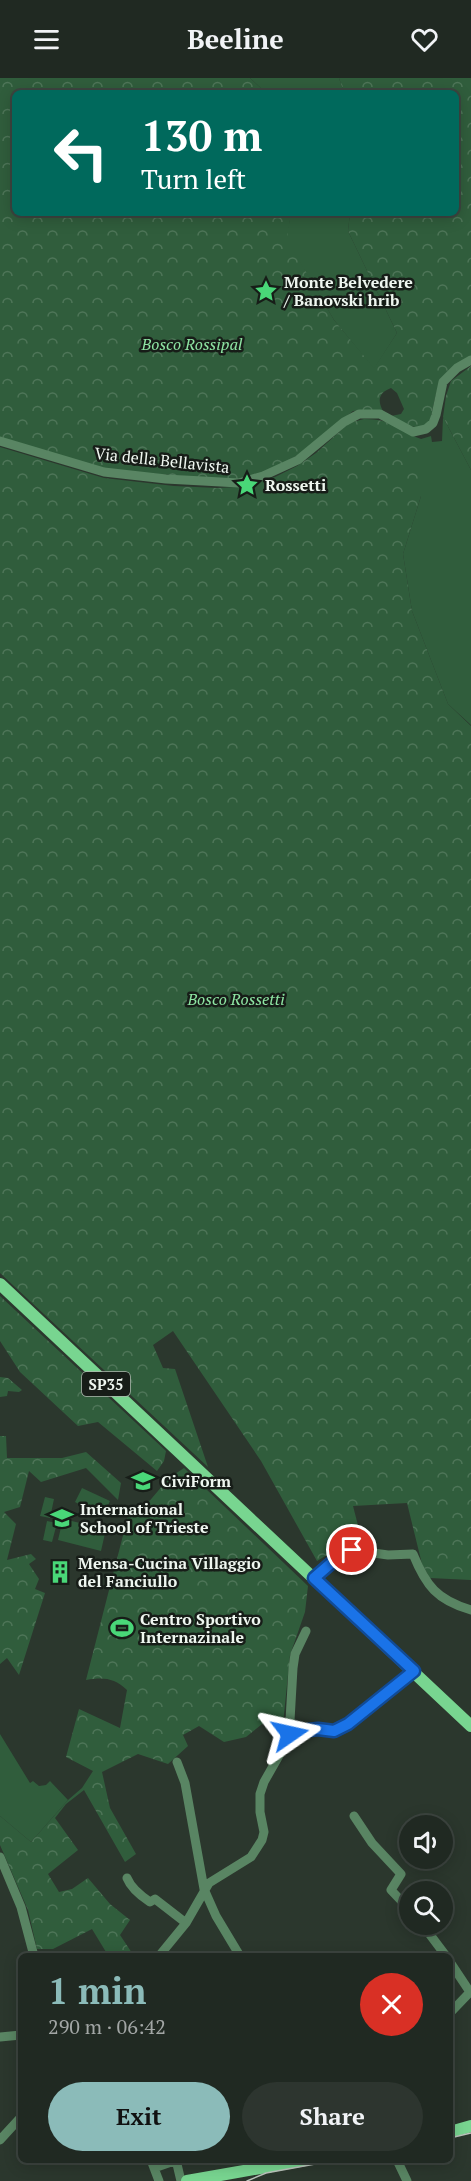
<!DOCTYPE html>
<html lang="en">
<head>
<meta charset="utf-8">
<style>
	:root { --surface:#202922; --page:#2d352f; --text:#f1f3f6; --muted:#a2a6a5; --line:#3d4540; --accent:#8bbbb9 }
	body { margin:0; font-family:"PT Serif",serif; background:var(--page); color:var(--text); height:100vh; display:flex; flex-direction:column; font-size:22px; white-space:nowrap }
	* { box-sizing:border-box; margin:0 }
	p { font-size:20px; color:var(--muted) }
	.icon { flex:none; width:33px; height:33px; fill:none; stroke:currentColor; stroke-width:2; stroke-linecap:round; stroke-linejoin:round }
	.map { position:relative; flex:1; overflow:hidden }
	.details { position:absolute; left:18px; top:1875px; width:435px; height:210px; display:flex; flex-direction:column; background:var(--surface); border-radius:9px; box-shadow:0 3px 15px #0003,0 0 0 2px var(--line) }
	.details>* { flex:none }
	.top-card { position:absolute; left:12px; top:12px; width:447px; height:126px; border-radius:9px; box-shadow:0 3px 15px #0003,0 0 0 2px var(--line); background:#00695c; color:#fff; overflow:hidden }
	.buttons { position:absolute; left:399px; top:1737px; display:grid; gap:12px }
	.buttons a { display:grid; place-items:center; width:54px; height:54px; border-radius:50%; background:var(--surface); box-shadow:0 3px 15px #0003,0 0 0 2px var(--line); font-size:30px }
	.pin { position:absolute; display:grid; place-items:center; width:51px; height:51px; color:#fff; margin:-26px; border:3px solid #fff; border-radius:50%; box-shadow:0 2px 6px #0007 }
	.me { position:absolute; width:66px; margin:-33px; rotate:79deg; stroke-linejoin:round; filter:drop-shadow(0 0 4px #0008) }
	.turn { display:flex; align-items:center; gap:21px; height:126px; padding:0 30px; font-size:27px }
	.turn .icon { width:78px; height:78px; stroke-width:2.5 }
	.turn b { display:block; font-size:42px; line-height:51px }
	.round { display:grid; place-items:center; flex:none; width:63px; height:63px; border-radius:32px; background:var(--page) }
	.overview { display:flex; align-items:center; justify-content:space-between; height:102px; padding:0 30px }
	h1 { font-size:36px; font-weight:700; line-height:45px; color:var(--accent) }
	.button { display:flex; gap:12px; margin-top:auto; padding:12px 30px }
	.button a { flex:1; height:69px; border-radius:36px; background:var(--accent); color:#111; font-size:24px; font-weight:700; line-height:69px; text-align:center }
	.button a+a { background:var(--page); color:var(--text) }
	header { display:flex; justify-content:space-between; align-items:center; height:78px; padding:0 30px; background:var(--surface); font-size:27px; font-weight:700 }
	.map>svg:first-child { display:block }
	.green { fill:#305d3c }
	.forest { fill:url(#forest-crowns) }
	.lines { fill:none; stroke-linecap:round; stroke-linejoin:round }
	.minor { stroke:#598563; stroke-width:9 }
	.major { stroke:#78d590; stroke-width:12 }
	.tram { stroke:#bcc5bd; stroke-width:1.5 }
	.route-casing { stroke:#114b97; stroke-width:15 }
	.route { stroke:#1a73e8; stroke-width:10 }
	.labels { text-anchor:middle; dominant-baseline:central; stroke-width:5; stroke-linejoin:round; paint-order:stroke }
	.shield { fill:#171d18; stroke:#aeb6af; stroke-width:1.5 }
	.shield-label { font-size:15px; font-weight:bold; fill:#eff7f0 }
	.poi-label { font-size:16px; font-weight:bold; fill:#eff7f0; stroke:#171d18; text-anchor:start }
	.park-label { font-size:16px; font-style:italic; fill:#8ee5a3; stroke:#171d18 }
	.street-label { font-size:16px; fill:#eff7f0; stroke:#171d18 }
</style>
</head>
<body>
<header><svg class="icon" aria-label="menu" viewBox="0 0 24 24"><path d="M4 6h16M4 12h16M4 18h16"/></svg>Beeline<svg class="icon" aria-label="heart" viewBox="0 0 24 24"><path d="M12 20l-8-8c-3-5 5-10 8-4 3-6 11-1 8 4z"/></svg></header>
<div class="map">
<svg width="471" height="2103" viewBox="0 0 471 2103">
	<defs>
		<pattern id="forest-crowns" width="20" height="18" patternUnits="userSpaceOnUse" patternTransform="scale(1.5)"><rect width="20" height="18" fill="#305d3c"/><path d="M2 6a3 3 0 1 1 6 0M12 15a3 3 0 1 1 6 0" fill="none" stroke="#4e7558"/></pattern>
	</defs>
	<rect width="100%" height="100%" fill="#2b372d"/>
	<!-- green -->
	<path class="green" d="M250 0H339L344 15H266Z
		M291 135H350L348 153 397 255 374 291 334 242 286 161Z
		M443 339 471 392V647L448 626 412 533 403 476 421 418V361L431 358 432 364 442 363Z
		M82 1410 110 1423 103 1438 75 1424Z
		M45 1419 54 1421 50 1440 40 1438Z
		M63 1441 106 1451 101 1473 58 1462Z
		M47 1443 57 1445 52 1464 43 1462Z
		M0 1656 30 1705 33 1703 39 1708 46 1707 50 1703 68 1722 31 1764 0 1738Z"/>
	<!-- forest -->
	<path class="forest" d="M0 0H250L266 15H15V135H291L287 161 334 242 374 290 397 255 348 153 350 135H456V15H344L339 0H471V278C436 295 438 309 430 344 415 355 405 346 391 338L401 336 404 331 397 315 391 310C378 315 377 323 384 335L363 332 353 333 303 374 280 387 256 397 234 402 107 392 0 359Z
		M471 288V392L443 339 446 318 451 303Z
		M364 341C393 341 396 352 421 361V418L403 476 412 533 448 626 471 648V1502L430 1500 422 1486 407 1425 353 1428 363 1467 342 1468 317 1483 261 1383 173 1253 153 1267 163 1290 175 1291 208 1389 0 1195V369L104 400 174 408 217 410 236 409 275 399 297 388 316 375 349 345Z
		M0 1218 166 1373 164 1383 157 1393 98 1344 78 1348 20 1294 0 1263Z
		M0 1299 8 1300 22 1312 19 1314 8 1313 7 1318 0 1319Z
		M0 1358H6L7 1380H62L86 1374 121 1405 118 1422 86 1390 41 1404 29 1393 20 1429 4 1434 16 1446 7 1482 31 1476 36 1481 29 1486 39 1501 35 1511 45 1515 19 1597 7 1580 0 1586Z
		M184 1390 308 1508 305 1534 290 1577 283 1646 266 1643 246 1659 224 1664 199 1648 183 1657 188 1668 168 1686 138 1676 102 1694 110 1730 136 1776 125 1784 84 1712 66 1726 55 1740 78 1772 48 1796 59 1814 72 1811 88 1800 110 1826 130 1842 120 1857 134 1878H104L106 1874 92 1851 53 1871H37L28 1832 0 1767V1738L31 1764 68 1722 82 1710 93 1693 66 1679 79 1631 120 1650 127 1612C114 1600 104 1599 86 1602L129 1434 141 1433 169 1400Z"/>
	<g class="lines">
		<!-- minor -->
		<path class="minor" d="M0 363 104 394 166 401 239 405 263 398 298 382 344 344 359 336H380L413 354 426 351 433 345 436 337 443 304 457 290 471 282
			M314 1500 344 1474 352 1472 388 1477 413 1476C426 1508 437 1522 471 1532
			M290 1657 309 1652 334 1653 348 1646 414 1593
			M177 1684 185 1705 204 1811 216 1838 240 1878
			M354 1738 372 1765 401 1796 391 1812 410 1832
			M0 1779 21 1829 34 1878
			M127 1800C131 1810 141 1818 150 1824L155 1821 186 1845
			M422 1846 446 1878
			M159 1878 186 1845 209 1805 251 1779 262 1762 264 1754 260 1734V1716L264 1704 289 1660 293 1590 295 1576 306 1553
			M450 1884 470 1914
			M450 1935 471 1913
			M0 1959 21 1957
			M0 2062 21 2039
			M151 2082 159 2103
			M176 2082 181 2103
			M397 2082 407 2103
			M154 2090 177 2082"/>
		<!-- major -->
		<path class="major" d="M0 1206 471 1648
			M450 2054 471 2048
			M187 2103 305 2082"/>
		<!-- tram -->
		<path class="tram" d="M450 2060 471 2055
			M247 2103 266 2095 337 2082"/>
	</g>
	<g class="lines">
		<!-- route casing -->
		<g class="route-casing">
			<path id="route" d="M290 1656 301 1653 318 1651 334 1653 348 1646 414 1593 314 1500 344 1474 352 1472"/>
		</g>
		<!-- route -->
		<use href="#route" class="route"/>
	</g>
	<!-- icons -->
	<defs>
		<g id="sight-bare" transform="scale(1.8)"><path d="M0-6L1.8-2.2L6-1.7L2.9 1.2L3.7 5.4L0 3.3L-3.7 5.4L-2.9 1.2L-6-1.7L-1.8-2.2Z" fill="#49d778" stroke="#171d18" stroke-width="2.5" paint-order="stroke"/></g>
		<g id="school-bare" transform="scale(1.8)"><path d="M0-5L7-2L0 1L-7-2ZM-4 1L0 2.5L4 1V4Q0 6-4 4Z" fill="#49d778" stroke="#171d18" stroke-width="2.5" paint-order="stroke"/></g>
		<g id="building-bare" transform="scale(1.8)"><path d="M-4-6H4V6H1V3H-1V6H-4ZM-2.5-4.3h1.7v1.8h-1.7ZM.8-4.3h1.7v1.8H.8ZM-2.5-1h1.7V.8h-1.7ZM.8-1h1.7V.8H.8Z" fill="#49d778" stroke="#171d18" stroke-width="2.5" paint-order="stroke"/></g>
		<g id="stadium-bare" transform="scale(1.8)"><path d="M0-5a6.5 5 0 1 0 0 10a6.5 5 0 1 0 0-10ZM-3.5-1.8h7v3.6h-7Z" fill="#49d778" stroke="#171d18" stroke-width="2.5" paint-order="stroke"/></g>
	</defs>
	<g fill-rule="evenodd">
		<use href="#sight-bare" x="266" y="213"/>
		<use href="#sight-bare" x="247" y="407"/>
		<use href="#school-bare" x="143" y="1403"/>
		<use href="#school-bare" x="62" y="1440"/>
		<use href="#building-bare" x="60" y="1494"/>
		<use href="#stadium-bare" x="122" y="1550"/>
	</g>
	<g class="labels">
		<!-- shield labels -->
		<rect class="shield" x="82" y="1294" width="48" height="24" rx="4.5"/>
		<g class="shield-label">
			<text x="106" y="1306">SP35</text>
		</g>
		<!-- poi labels -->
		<g class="poi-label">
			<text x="284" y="204">Monte Belvedere<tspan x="284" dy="18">/ Banovski hrib</tspan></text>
			<text x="265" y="407">Rossetti</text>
			<text x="161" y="1403">CiviForm</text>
			<text x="80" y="1431">International<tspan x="80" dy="18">School of Trieste</tspan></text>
			<text x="78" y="1485">Mensa-Cucina Villaggio<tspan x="78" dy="18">del Fanciullo</tspan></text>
			<text x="140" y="1541">Centro Sportivo<tspan x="140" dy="18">Internazinale</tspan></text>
		</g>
		<!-- park labels -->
		<g class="park-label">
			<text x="192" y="266">Bosco Rossipal</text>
			<text x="236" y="921">Bosco Rossetti</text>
		</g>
		<!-- street labels -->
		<g class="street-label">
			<text transform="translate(162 382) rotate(6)">Via della Bellavista</text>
		</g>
	</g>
</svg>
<div class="buttons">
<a><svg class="icon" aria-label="sound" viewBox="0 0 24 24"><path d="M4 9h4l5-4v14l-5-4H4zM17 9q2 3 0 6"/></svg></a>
<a><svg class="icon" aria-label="search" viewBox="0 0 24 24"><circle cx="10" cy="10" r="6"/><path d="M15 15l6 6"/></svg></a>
</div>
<div class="pin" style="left:352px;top:1472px;background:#d93025"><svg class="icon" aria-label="arrive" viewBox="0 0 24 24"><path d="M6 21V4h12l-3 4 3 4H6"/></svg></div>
<svg class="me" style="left:290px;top:1656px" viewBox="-20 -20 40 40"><path d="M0-17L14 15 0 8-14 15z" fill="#1a73e8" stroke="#fff" stroke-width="4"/></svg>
<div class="top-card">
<div class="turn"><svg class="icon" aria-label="left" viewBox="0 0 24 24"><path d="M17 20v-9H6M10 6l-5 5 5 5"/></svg><div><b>130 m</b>Turn left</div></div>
</div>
<section class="details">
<div class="overview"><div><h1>1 min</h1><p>290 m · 06:42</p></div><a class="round" style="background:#d93025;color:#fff"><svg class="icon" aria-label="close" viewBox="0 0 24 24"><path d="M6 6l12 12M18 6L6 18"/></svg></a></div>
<div class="button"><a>Exit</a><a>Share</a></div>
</section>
</div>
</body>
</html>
